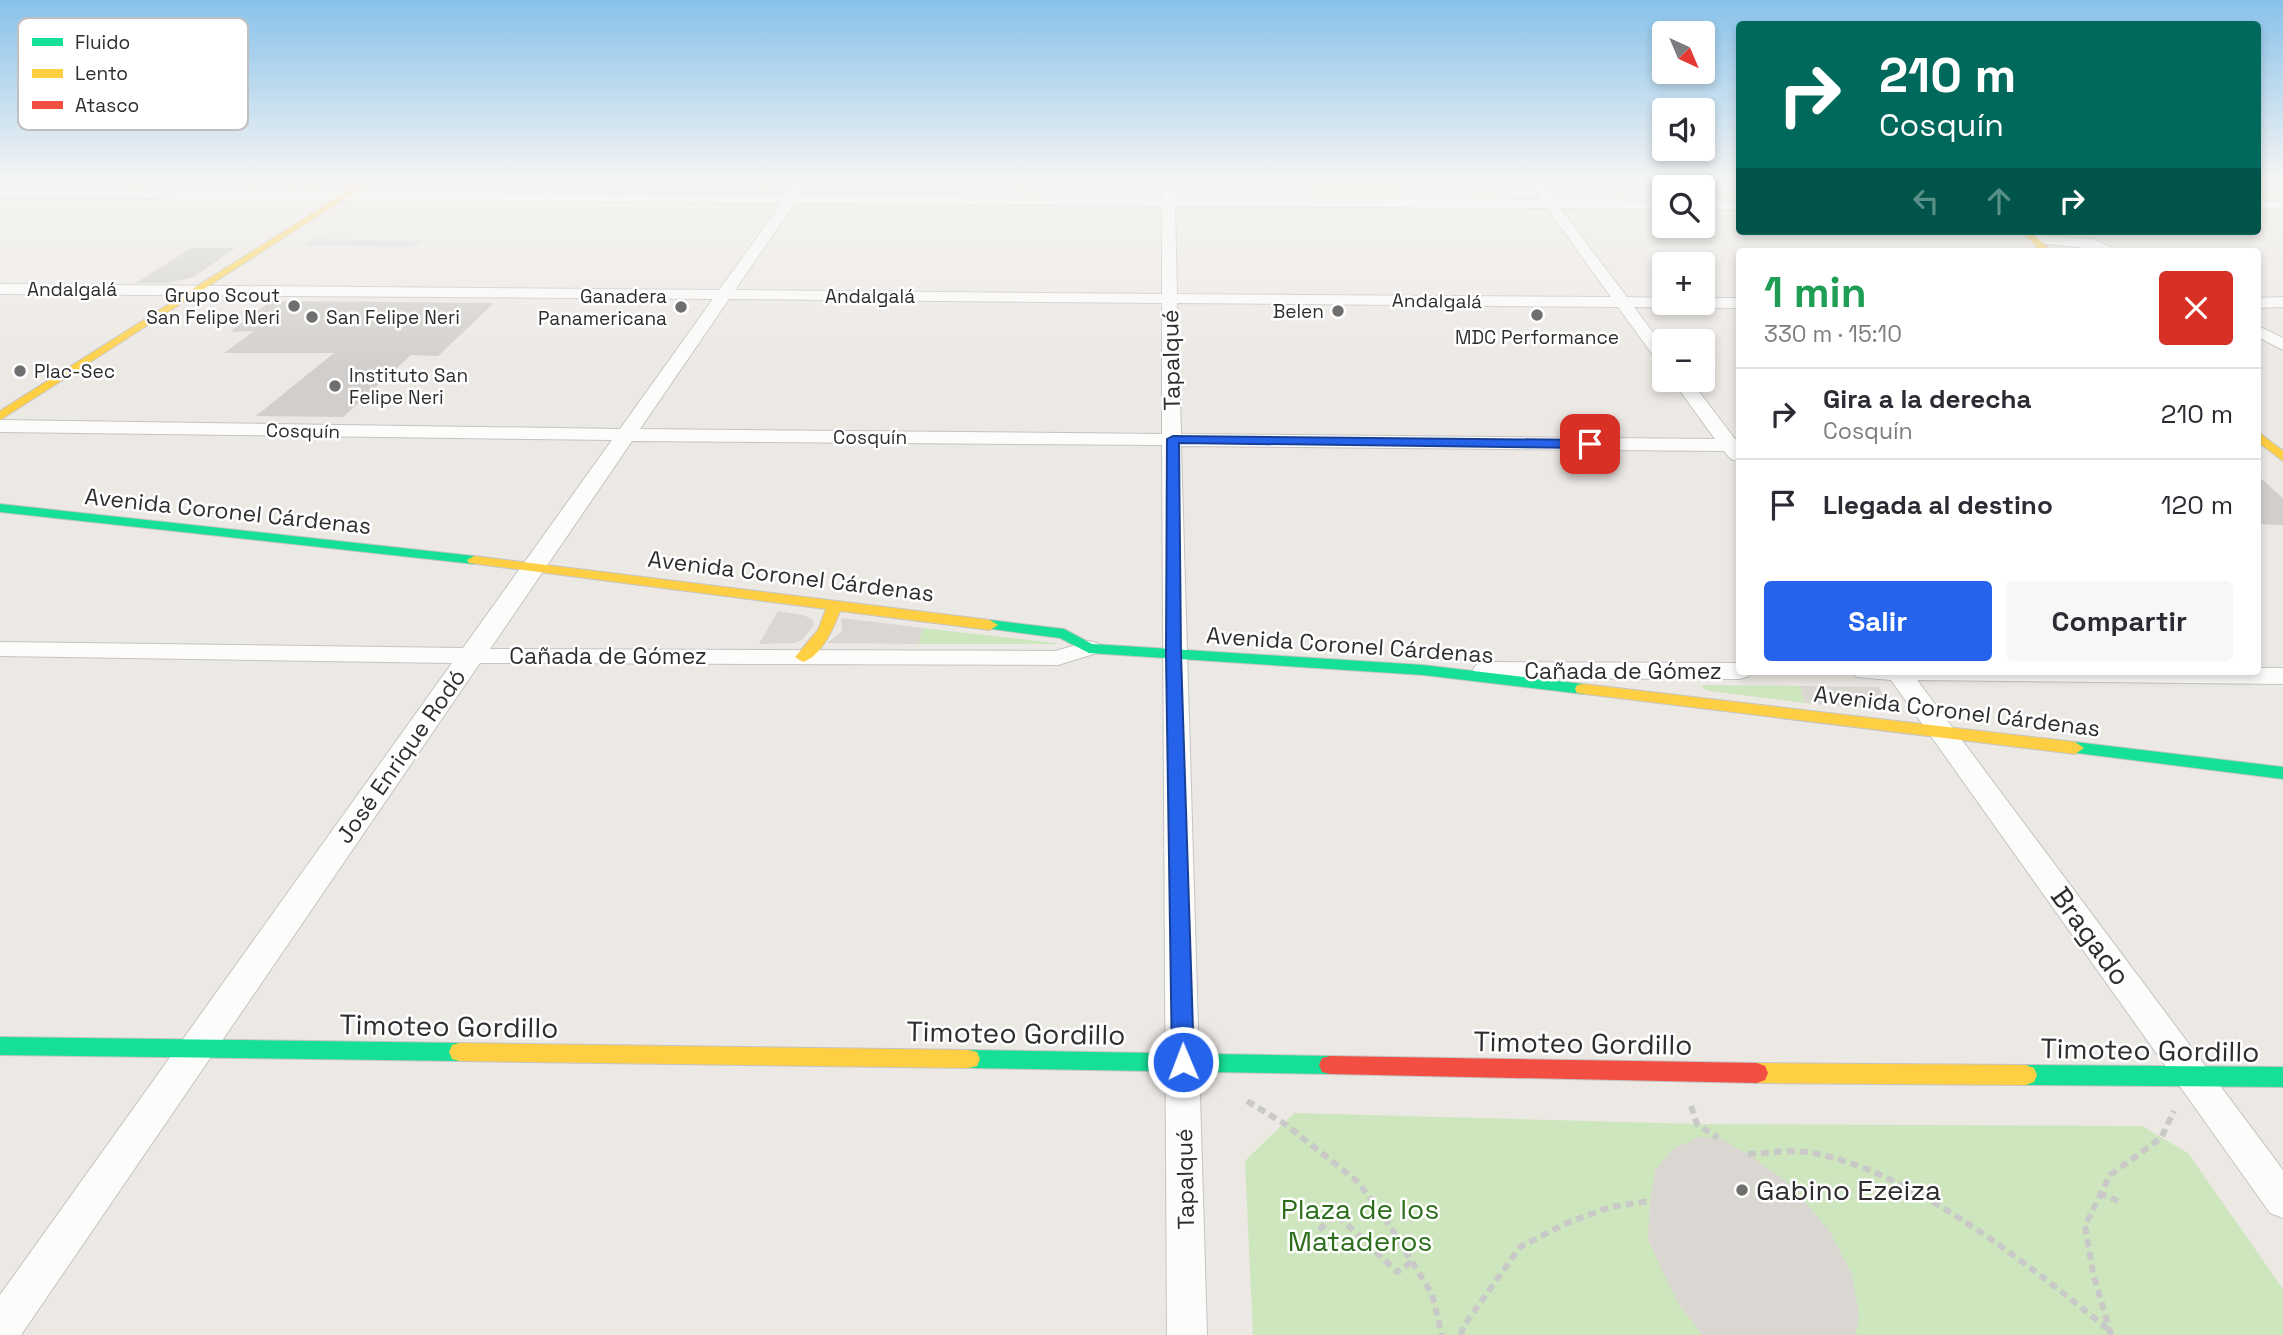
<!DOCTYPE html>
<html lang="es">
<head>
<meta charset="utf-8">
<style>
	:root { --surface:#fff; --page:#f7f7f7; --text:#2b2b33; --muted:#7c7c81; --line:#e1e1e2; --accent:#2563eb }
	body { margin:0; font-family:"Space Grotesk",sans-serif; background:var(--page); color:var(--text); height:100vh; display:flex; flex-direction:column; font-size:26px; white-space:nowrap }
	* { box-sizing:border-box; margin:0 }
	p { font-size:23px; color:var(--muted) }
	.icon { flex:none; width:38px; height:38px; fill:none; stroke:currentColor; stroke-width:2; stroke-linecap:round; stroke-linejoin:round }
	.map { position:relative; flex:1; overflow:hidden }
	.panel { position:absolute; left:1736px; top:248px; width:525px; height:427px; display:flex; flex-direction:column; background:var(--surface); border-radius:7px; box-shadow:0 4px 10px #0003 }
	.panel>* { flex:none }
	.banner { position:absolute; left:1736px; top:21px; width:525px; height:214px; border-radius:7px; box-shadow:0 4px 10px #0003; background:#00695c; color:#fff; overflow:hidden }
	.needle { width:46px; rotate:136deg }
	.tools { position:absolute; left:1652px; top:21px; display:grid; gap:14px }
	.tools a { display:grid; place-items:center; width:63px; height:63px; border-radius:7px; background:var(--surface); box-shadow:0 4px 10px #0003; font-size:35px }
	.pin { position:absolute; display:grid; place-items:center; width:60px; height:60px; color:#fff; margin:-30px; border-radius:14px; box-shadow:0 4px 10px #0006 }
	.me { position:absolute; width:77px; margin:-38px; rotate:359deg; stroke-linejoin:round; filter:drop-shadow(0 0 5px #0008) }
	.turn { display:flex; align-items:center; gap:24px; height:147px; padding:0 28px; font-size:32px }
	.turn .icon { width:91px; height:91px; stroke-width:2.5 }
	.turn b { display:block; font-size:49px; line-height:60px }
	.lanes { display:flex; align-items:center; height:66px; padding:0 28px; background:#0003; justify-content:center; gap:35px; direction:ltr }
	.lanes .off { opacity:.35 }
	.round { display:grid; place-items:center; flex:none; width:74px; height:74px; border-radius:7px; background:var(--page) }
	.overview { display:flex; align-items:center; justify-content:space-between; height:119px; padding:0 28px }
	h1 { font-size:42px; font-weight:800; line-height:52px; color:#1e9e55 }
	.button { display:flex; gap:14px; margin-top:auto; padding:14px 28px }
	.button a { flex:1; height:80px; border-radius:7px; background:var(--accent); color:#fff; font-size:28px; font-weight:800; line-height:80px; text-align:center }
	.button a+a { background:var(--page); color:var(--text) }
	ul { padding:0; list-style:none }
	li { display:flex; align-items:center; gap:21px; height:91px; padding:0 28px; border-top:2px solid var(--line) }
	li div { flex:1 }
	li b { display:block; font-size:26px }
	li em { font-style:normal }
	.map>svg:first-child { display:block }
	.industrial { fill:#dcd9db }
	.education { fill:#e6e0d3 }
	.green { fill:#cee6be }
	.plaza { fill:#dad6d2 }
	.building { fill:#d1cecb }
	.lines { fill:none; stroke-linecap:round; stroke-linejoin:round }
	.street-casing { stroke:#c5c4c5; stroke-width:2 }
	.fast-casing { stroke:#c5c4c5; stroke-width:2 }
	.slow-casing { stroke:#c5c4c5; stroke-width:2 }
	.jam-casing { stroke:#c5c4c5; stroke-width:2 }
	.path { stroke:#c9c9c8; stroke-width:6; stroke-dasharray:8 5; stroke-linecap:butt }
	.street { fill:#fcfcfb; fill-rule:evenodd }
	.fast { fill:#16e098; fill-rule:evenodd }
	.slow { fill:#ffcf43; fill-rule:evenodd }
	.jam { fill:#f24e42; fill-rule:evenodd }
	.route { fill:#2563eb; stroke:#184099; stroke-width:2 }
	.poi-dot { fill:#706f6e; stroke:#fff; stroke-width:2.5 }
	.labels { text-anchor:middle; dominant-baseline:central; stroke-width:5; stroke-linejoin:round; paint-order:stroke }
	.far-street-label { font-size:19px; fill:#2e2e2e; stroke:#fff }
	.far-poi-label { font-size:19px; fill:#2e2e2e; stroke:#fff; text-anchor:end }
	.street-label { font-size:23px; fill:#2e2e2e; stroke:#fff }
	.near-street-label { font-size:28px; fill:#2e2e2e; stroke:#fff }
	.near-poi-label { font-size:28px; fill:#2e2e2e; stroke:#fff; text-anchor:start }
	.near-park-label { font-size:28px; fill:#2c6e1b; stroke:#fff }
	.key { fill:#fff; stroke:#c0c0c0; stroke-width:2 }
	.key-label { font-size:19px; fill:#2e2e2e }
</style>
</head>
<body>
<div class="map">
<svg width="2283" height="1335" viewBox="0 0 2283 1335">
	<rect width="100%" height="100%" fill="#ece8e4"/>
	<!-- industrial -->
	<path class="industrial" d="M313 239 430 241H423L415 247 303 246Z"/>
	<!-- education -->
	<path class="education" d="M1311 183H1392L1397 195H1315Z"/>
	<!-- green -->
	<path class="green" d="M923 628 1055 643 1058 644H918Z
		M1703 685 1800 686 1805 703 1710 691 1702 688Z
		M1294 1113 1697 1124 2142 1126 2188 1153 2283 1289V1335H1253L1245 1161Z"/>
	<!-- plaza -->
	<path class="plaza" d="M778 611 803 615 812 619 814 625 802 640 794 643 759 644Z
		M841 618 923 628 918 644 827 643 842 631Z
		M1800 686 1879 687 1892 711 1805 703Z
		M1699 1137 1718 1138 1748 1154 1791 1185 1830 1232 1852 1275 1859 1314 1856 1335H1702L1678 1303 1648 1240 1650 1201 1655 1170 1673 1149Z"/>
	<!-- building -->
	<path class="building" d="M191 248H235L194 277 167 283H136Z
		M271 301 393 302 494 303 438 356 411 355 343 417 256 416 334 353H224L254 331 230 332Z
		M2258 476 2283 498V525L2258 524Z"/>
	<g class="lines">
		<!-- street casing -->
		<g class="street-casing">
			<path id="street" d="M1162 183H1174L1175 198 1541 200 1529 183H1541L1554 200 1664 201V209L1560 208 1627 297 1664 298V303H1703V298H1740V308L1634 307 1664 347V363L1658 362 1618 307 1177 303 1181 434 1715 439 1672 380H1690L1735 439H1740V460C1731 462 1728 456 1724 451L1181 446 1207 1335H1167L1162 445 632 441 490 649 1056 651 1089 641 1097 643 1101 648 1097 653 1058 665 480 663 21 1335H0V1295L452 663 0 656V642L463 648 612 440 0 432V420L620 429 713 299 0 294V284L719 290 782 203 0 198V190L787 195 793 186 798 185 804 189 800 195 1162 198ZM795 203 1162 206V294L735 290ZM1175 206 1547 208 1611 297 1177 294ZM729 299 1162 303V434L640 429Z
				M1703 201 1740 202V210L1703 209Z
				M2258 201H2283V209H2258Z
				M2034 235 2093 239 2121 252 2029 242V236Z
				M2283 297V307L2258 308V298Z
				M2258 326 2283 338V350L2258 337Z
				M1485 662 1740 663V672H1752L1749 676 1740 679 1485 678 1476 675 1473 670 1476 665Z
				M2258 668H2283V684L1917 680 2283 1170V1218L2270 1213 1891 680 1856 677 1853 672H2258Z"/>
		</g>
		<!-- fast casing -->
		<g class="fast-casing">
			<path id="fast" d="M0 504 474 556 481 560 474 564 0 512Z
				M990 620 1064 629 1092 644 1423 665 1583 684 1591 689 1583 694 1423 675 1089 653 1060 638 985 628 982 625 985 622Z
				M2075 742 2283 767V779L2069 752 2066 748Z
				M0 1037 460 1043 468 1045 471 1052 468 1059 460 1061 0 1055Z
				M969 1050 1330 1056 1338 1058 1341 1065 1338 1072 1330 1074 969 1068 961 1066 958 1059 961 1052Z
				M2026 1065 2283 1067V1087L2026 1085 2018 1082 2015 1075 2018 1068Z"/>
		</g>
		<!-- slow casing -->
		<g class="slow-casing">
			<path id="slow" d="M360 183H369L0 420V411Z
				M2021 231H2030L2052 252H2042Z
				M2258 432 2283 451V461L2258 442Z
				M474 556 990 620 998 625 990 630 840 611C834 627 822 656 803 662L795 657 818 630 826 609 469 563 467 560Z
				M1583 684 2075 742 2084 748 2075 754 1577 693 1575 689 1577 685Z
				M460 1043 969 1050 977 1052 980 1059 977 1066 969 1068 460 1061 452 1059 449 1052 452 1045Z
				M1757 1063 2026 1065 2034 1068 2037 1075 2034 1082 2026 1085 1757 1083 1749 1080 1746 1073 1749 1066Z"/>
		</g>
		<!-- jam casing -->
		<g class="jam-casing">
			<path id="jam" d="M1330 1056 1757 1063 1765 1066 1768 1073 1765 1080 1757 1083 1330 1074 1322 1072 1319 1065 1322 1058Z"/>
		</g>
		<!-- path -->
		<path class="path" d="M1247 1101 1285 1124 1357 1181 1383 1215 1432 1294 1442 1335
			M1691 1106 1697 1124 1718 1138
			M1748 1154C1769 1153 1791 1149 1812 1153 1911 1170 2032 1267 2109 1330
			M2099 1193 2123 1203
			M1319 1230 1336 1214 1397 1272 1413 1261
			M1461 1335 1463 1327 1520 1247 1567 1223 1610 1207 1650 1201
			M2111 1335 2093 1273 2085 1226 2110 1175 2161 1138 2174 1111"/>
		<!-- street -->
		<use href="#street" class="street"/>
		<!-- fast -->
		<use href="#fast" class="fast"/>
		<!-- slow -->
		<use href="#slow" class="slow"/>
		<!-- jam -->
		<use href="#jam" class="jam"/>
	</g>
	<!-- sky -->
	<linearGradient id="sky" x2="0" y2="1"><stop stop-color="#88c2ea"/><stop offset="0.49" stop-color="#f6f5f3"/><stop offset="1" stop-color="#f6f5f3" stop-opacity="0"/></linearGradient>
	<rect width="2283" height="370" fill="url(#sky)"/>
	<!-- route -->
	<path class="route" d="M1173 436 1590 440 1597 444 1590 448 1179 443 1181 654 1194 1062 1191 1068 1183 1071 1175 1068 1172 1062 1166 654 1167 439Z"/>
	<!-- markers -->
	<g class="poi-dot">
		<circle cx="294" cy="306" r="7"/>
		<circle cx="681" cy="307" r="7"/>
		<circle cx="1338" cy="311" r="7"/>
		<circle cx="1537" cy="315" r="7"/>
		<circle cx="312" cy="317" r="7"/>
		<circle cx="20" cy="371" r="7"/>
		<circle cx="335" cy="386" r="7"/>
		<circle cx="1742" cy="1190" r="7"/>
	</g>
	<g class="labels">
		<!-- far-street labels -->
		<g class="far-street-label">
			<text x="72" y="289">Andalgalá</text>
			<text x="870" y="296">Andalgalá</text>
			<text transform="translate(1437 301) rotate(1)">Andalgalá</text>
			<text transform="translate(303 431) rotate(1)">Cosquín</text>
			<text x="870" y="437">Cosquín</text>
		</g>
		<!-- far-poi labels -->
		<g class="far-poi-label">
			<text x="280" y="295">Grupo Scout<tspan x="280" dy="22">San Felipe Neri</tspan></text>
			<text x="667" y="296">Ganadera<tspan x="667" dy="22">Panamericana</tspan></text>
			<text x="1324" y="311">Belen</text>
			<text x="326" y="317" text-anchor="start">San Felipe Neri</text>
			<text x="1537" y="337" text-anchor="middle">MDC Performance</text>
			<text x="34" y="371" text-anchor="start">Plac-Sec</text>
			<text x="349" y="375" text-anchor="start">Instituto San<tspan x="349" dy="22">Felipe Neri</tspan></text>
		</g>
		<!-- street labels -->
		<g class="street-label">
			<text transform="translate(1171 360) rotate(-91)">Tapalqué</text>
			<text transform="translate(228 511) rotate(6)">Avenida Coronel Cárdenas</text>
			<text transform="translate(791 576) rotate(7)">Avenida Coronel Cárdenas</text>
			<text transform="translate(1350 645) rotate(4)">Avenida Coronel Cárdenas</text>
			<text x="608" y="656">Cañada de Gómez</text>
			<text x="1623" y="671">Cañada de Gómez</text>
			<text transform="translate(1957 711) rotate(7)">Avenida Coronel Cárdenas</text>
			<text transform="translate(401 756) rotate(-55)">José Enrique Rodó</text>
			<text transform="translate(1185 1179) rotate(-91)">Tapalqué</text>
		</g>
		<!-- near-street labels -->
		<g class="near-street-label">
			<text transform="translate(2091 936) rotate(54)">Bragado</text>
			<text transform="translate(449 1026) rotate(1)">Timoteo Gordillo</text>
			<text transform="translate(1016 1033) rotate(1)">Timoteo Gordillo</text>
			<text transform="translate(1583 1043) rotate(1)">Timoteo Gordillo</text>
			<text transform="translate(2150 1050) rotate(1)">Timoteo Gordillo</text>
		</g>
		<!-- near-poi labels -->
		<g class="near-poi-label">
			<text x="1756" y="1190">Gabino Ezeiza</text>
		</g>
		<!-- near-park labels -->
		<g class="near-park-label">
			<text x="1360" y="1209">Plaza de los<tspan x="1360" dy="32">Mataderos</tspan></text>
		</g>
	</g>
	<!-- legend -->
	<rect x="18" y="18" width="230" height="112" rx="10" class="key"/>
	<rect x="32" y="38" width="31" height="8" fill="#16e098"/>
	<rect x="32" y="69" width="31" height="9" fill="#ffcf43"/>
	<rect x="32" y="101" width="31" height="8" fill="#f24e42"/>
	<g class="key-label">
		<text x="75" y="49">Fluido</text>
		<text x="75" y="80">Lento</text>
		<text x="75" y="112">Atasco</text>
	</g>
</svg>
<div class="tools">
<a><svg class="needle" viewBox="-14 -14 28 28"><path d="M0-13l5 13h-10z" fill="#e53935"/><path d="M0 13l5-13h-10z" fill="#7c7c81"/></svg></a>
<a><svg class="icon" aria-label="sound" viewBox="0 0 24 24"><path d="M4 9h4l5-4v14l-5-4H4zM17 9q2 3 0 6"/></svg></a>
<a><svg class="icon" aria-label="search" viewBox="0 0 24 24"><circle cx="10" cy="10" r="6"/><path d="M15 15l6 6"/></svg></a>
<a>+</a>
<a>−</a>
</div>
<div class="pin" style="left:1590px;top:444px;background:#d93025"><svg class="icon" aria-label="arrive" viewBox="0 0 24 24"><path d="M6 21V4h12l-3 4 3 4H6"/></svg></div>
<svg class="me" style="left:1183px;top:1062px" viewBox="-20 -20 40 40"><circle r="17" fill="#2563eb" stroke="#fff" stroke-width="3"/><path d="M0-11L8 9 0 5-8 9z" fill="#fff"/></svg>
<div class="banner">
<div class="turn"><svg class="icon" aria-label="right" viewBox="0 0 24 24"><path d="M7 20v-9h11M14 6l5 5-5 5"/></svg><div><b>210 m</b>Cosquín</div></div>
<div class="lanes"><svg class="icon off" aria-label="left" viewBox="0 0 24 24"><path d="M17 20v-9H6M10 6l-5 5 5 5"/></svg><svg class="icon off" aria-label="ahead" viewBox="0 0 24 24"><path d="M12 20V5M6 11l6-6 6 6"/></svg><svg class="icon" aria-label="right" viewBox="0 0 24 24"><path d="M7 20v-9h11M14 6l5 5-5 5"/></svg></div>
</div>
<section class="panel">
<div class="overview"><div><h1>1 min</h1><p>330 m · 15:10</p></div><a class="round" style="background:#d93025;color:#fff"><svg class="icon" aria-label="close" viewBox="0 0 24 24"><path d="M6 6l12 12M18 6L6 18"/></svg></a></div>
<ul>
<li><svg class="icon" aria-label="right" viewBox="0 0 24 24"><path d="M7 20v-9h11M14 6l5 5-5 5"/></svg><div><b>Gira a la derecha</b><p>Cosquín</p></div><em>210 m</em></li>
<li><svg class="icon" aria-label="arrive" viewBox="0 0 24 24"><path d="M6 21V4h12l-3 4 3 4H6"/></svg><div><b>Llegada al destino</b></div><em>120 m</em></li>
</ul>
<div class="button"><a>Salir</a><a>Compartir</a></div>
</section>
</div>
</body>
</html>
